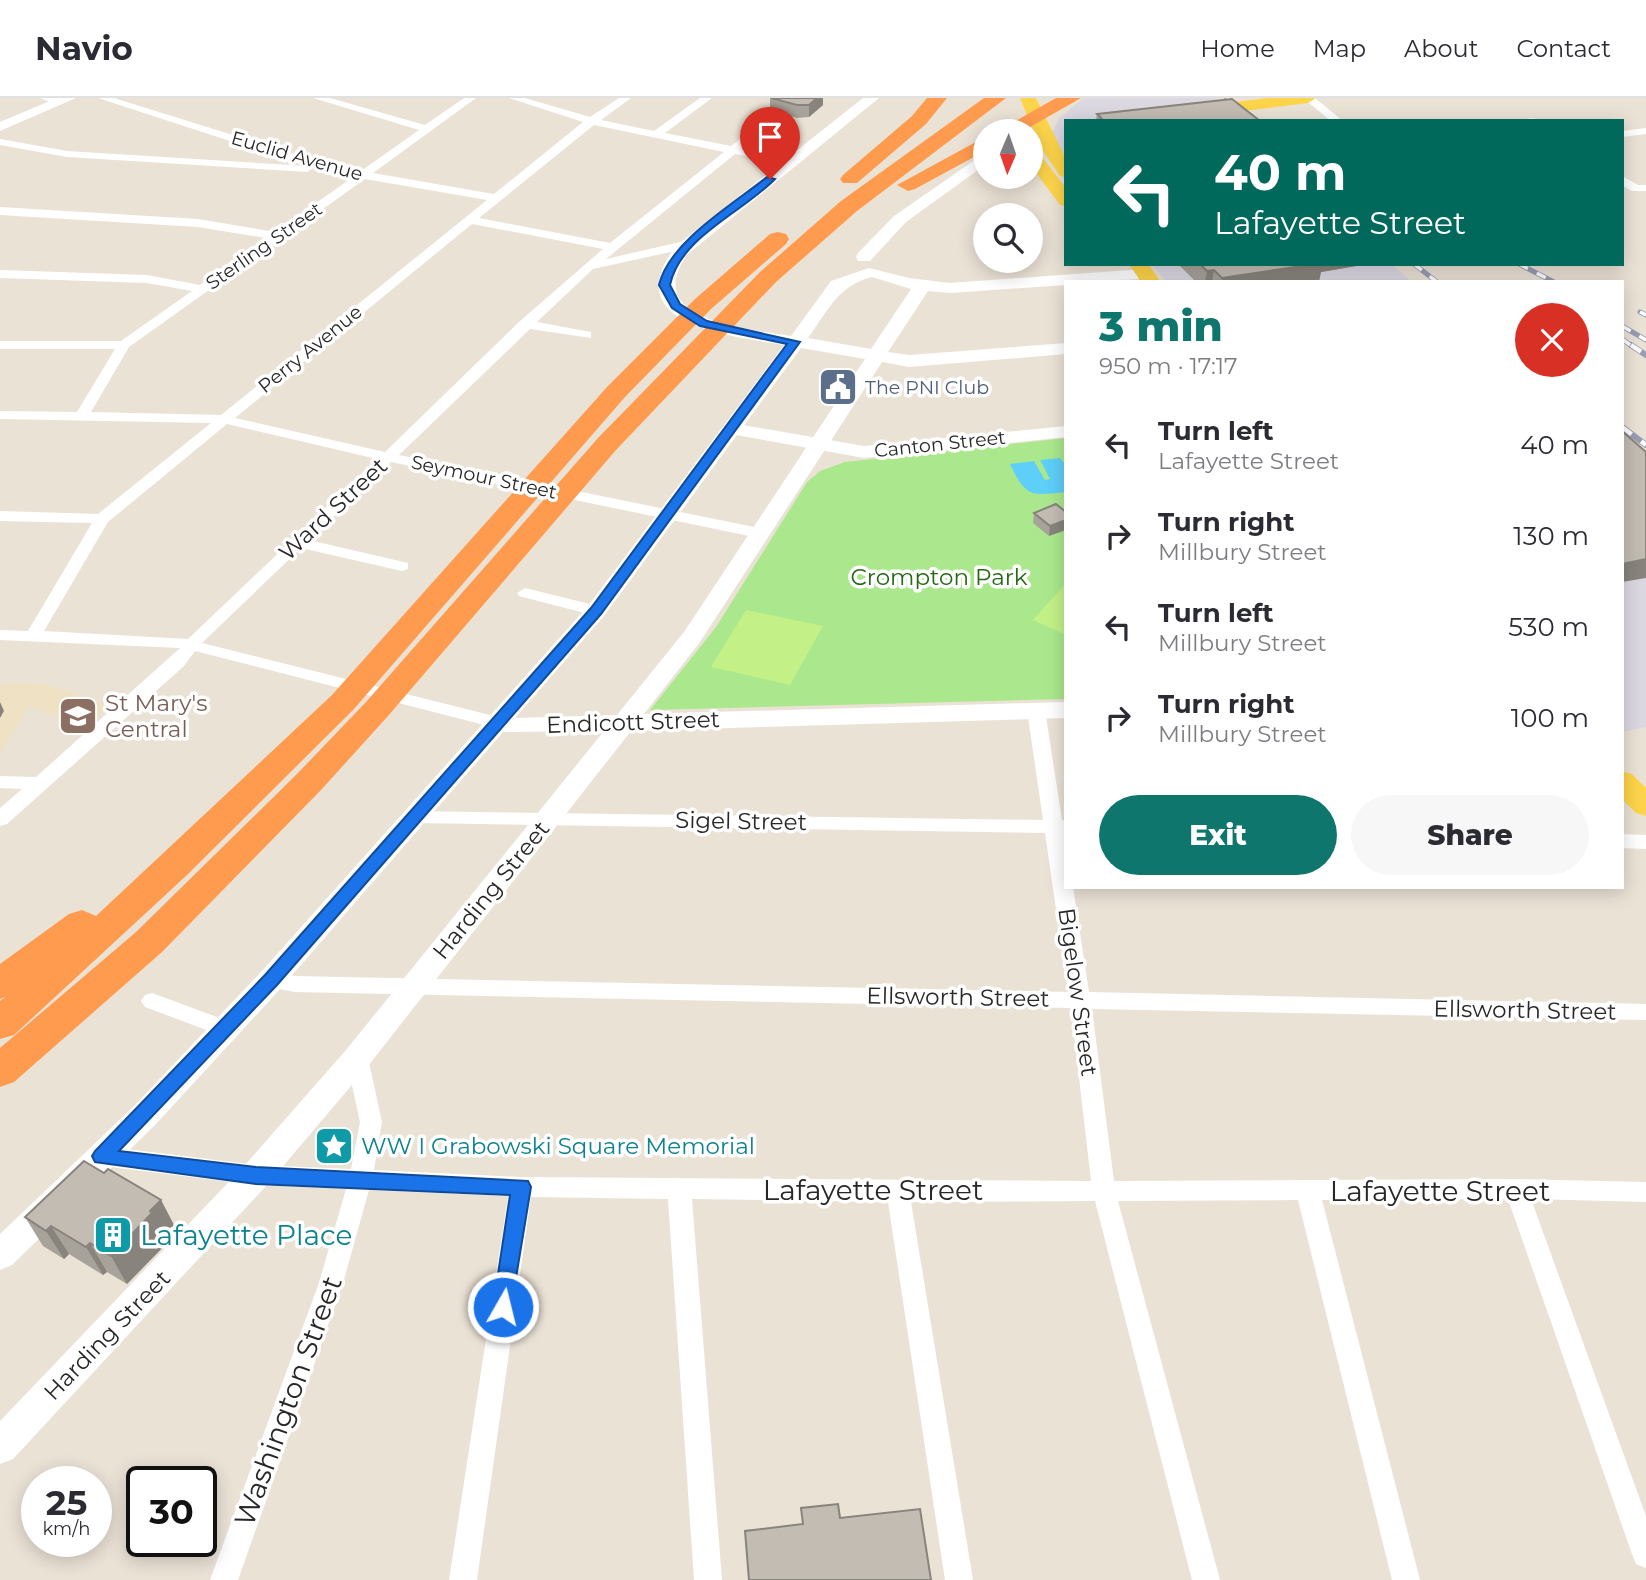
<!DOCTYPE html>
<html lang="en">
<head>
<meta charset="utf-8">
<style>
	:root { --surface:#fff; --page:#f7f7f7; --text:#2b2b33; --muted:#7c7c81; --line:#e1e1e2; --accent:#0f766e }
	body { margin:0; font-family:Montserrat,sans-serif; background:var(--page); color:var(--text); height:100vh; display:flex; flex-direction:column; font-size:26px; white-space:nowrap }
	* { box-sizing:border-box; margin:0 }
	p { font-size:23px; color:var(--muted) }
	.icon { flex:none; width:38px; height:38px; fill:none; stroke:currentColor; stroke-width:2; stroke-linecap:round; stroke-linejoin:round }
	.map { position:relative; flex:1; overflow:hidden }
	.panel { position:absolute; left:1064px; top:182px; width:560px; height:609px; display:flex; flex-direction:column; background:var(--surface); border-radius:0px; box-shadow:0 4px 18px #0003 }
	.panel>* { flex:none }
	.hud { position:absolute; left:1064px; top:21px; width:560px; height:147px; border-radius:0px; box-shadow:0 4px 18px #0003; background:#00695c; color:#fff; overflow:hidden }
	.needle { width:46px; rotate:182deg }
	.controls { position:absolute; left:973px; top:21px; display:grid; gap:14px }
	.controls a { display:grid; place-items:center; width:70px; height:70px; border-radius:50%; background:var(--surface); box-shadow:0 4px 18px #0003; font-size:35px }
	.speed { position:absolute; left:21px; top:1368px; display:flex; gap:14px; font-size:35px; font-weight:700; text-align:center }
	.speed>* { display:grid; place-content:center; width:91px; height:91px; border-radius:50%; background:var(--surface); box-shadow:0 4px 18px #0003; line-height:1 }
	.speed small { font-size:18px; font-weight:400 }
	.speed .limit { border:4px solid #111; border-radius:10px; background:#fff; color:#111 }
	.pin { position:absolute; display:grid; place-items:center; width:60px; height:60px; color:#fff; margin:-72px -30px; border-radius:50% 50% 50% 0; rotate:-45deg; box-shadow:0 0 7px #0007 }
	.pin .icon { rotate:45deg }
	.me { position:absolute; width:77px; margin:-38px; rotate:8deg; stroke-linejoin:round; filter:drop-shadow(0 0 5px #0008) }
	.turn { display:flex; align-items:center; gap:24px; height:147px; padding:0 35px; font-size:32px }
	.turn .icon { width:91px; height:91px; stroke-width:2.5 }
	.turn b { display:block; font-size:49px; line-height:60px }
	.round { display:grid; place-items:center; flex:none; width:74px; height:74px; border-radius:37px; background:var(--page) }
	.head { display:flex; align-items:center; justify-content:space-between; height:119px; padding:0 35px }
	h1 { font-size:42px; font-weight:800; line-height:52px; color:var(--accent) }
	.action { display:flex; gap:14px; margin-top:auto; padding:14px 35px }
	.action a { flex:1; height:80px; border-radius:42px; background:var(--accent); color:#fff; font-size:28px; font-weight:800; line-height:80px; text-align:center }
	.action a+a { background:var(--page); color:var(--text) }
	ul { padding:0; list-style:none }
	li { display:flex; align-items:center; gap:21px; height:91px; padding:0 35px }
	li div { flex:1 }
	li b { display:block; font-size:26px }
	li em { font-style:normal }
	header { display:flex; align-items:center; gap:42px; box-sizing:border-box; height:98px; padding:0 35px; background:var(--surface); border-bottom:2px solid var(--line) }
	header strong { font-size:33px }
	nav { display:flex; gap:38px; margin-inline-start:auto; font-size:24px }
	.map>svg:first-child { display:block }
	.industrial { fill:#dbd8e2 }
	.education { fill:#efe1c3 }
	.green { fill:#abe88d }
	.pitch { fill:#c3f187 }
	.water { fill:#5ecff9 }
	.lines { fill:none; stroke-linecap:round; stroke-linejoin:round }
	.minor { fill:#fff; fill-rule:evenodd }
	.tertiary { fill:#fff; fill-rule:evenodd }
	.secondary { fill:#fff; fill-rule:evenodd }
	.primary { fill:#fdd44a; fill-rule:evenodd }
	.motorway { fill:#ff9b4e; fill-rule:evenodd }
	.rail-far1-casing { stroke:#999db3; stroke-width:5 }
	.rail-casing { stroke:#999db3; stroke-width:6 }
	.rail-far1 { stroke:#fff; stroke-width:3.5; stroke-dasharray:10; stroke-linecap:butt }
	.rail { stroke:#fff; stroke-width:4.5; stroke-dasharray:12; stroke-linecap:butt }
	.wall { fill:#a7a29a }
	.shaded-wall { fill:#88847d }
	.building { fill:#c2bcb3; stroke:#88847d; stroke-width:2 }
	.route { fill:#1a73e8; stroke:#114b97; stroke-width:2 }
	.labels { text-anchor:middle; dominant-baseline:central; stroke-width:7; stroke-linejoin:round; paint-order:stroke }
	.far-street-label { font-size:19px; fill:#272727; stroke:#fff }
	.far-service-label { font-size:19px; fill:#4e5e75; stroke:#fff; text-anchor:start }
	.street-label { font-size:23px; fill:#272727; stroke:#fff }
	.park-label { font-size:23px; fill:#246813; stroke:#fff }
	.education-label { font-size:23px; fill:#785e54; stroke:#fff; text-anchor:start }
	.culture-label { font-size:23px; fill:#0d838f; stroke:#fff; text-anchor:start }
	.near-street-label { font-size:28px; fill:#272727; stroke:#fff }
	.near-culture-label { font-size:28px; fill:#0d838f; stroke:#fff; text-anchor:start }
</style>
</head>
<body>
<header>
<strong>Navio</strong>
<nav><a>Home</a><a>Map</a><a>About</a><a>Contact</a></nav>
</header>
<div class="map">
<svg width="1646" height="1482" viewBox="0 0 1646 1482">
	<rect width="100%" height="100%" fill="#ebe2d6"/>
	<!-- industrial -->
	<path class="industrial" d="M1084 0H1216L1243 23H1066V59L1050 39 1059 20Z
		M1152 166H1391L1412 184H1166Z
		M1622 348 1646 367V629L1622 634Z"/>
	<!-- education -->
	<path class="education" d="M3 585 45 586 110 607 88 627 28 609 0 657V590Z"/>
	<!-- green -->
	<path class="green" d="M1066 340V601L650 612 716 529 807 384 820 373 845 364Z"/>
	<!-- pitch -->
	<path class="pitch" d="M1066 485V537L1033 522Z
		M746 512 823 528 790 587 711 569Z"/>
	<!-- water -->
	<path class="water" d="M1060 360 1066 367V394C1030 398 1026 399 1010 366L1034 363 1045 382 1050 381 1040 362Z"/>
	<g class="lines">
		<!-- minor -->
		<path class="minor" d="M40 0H56L63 4 58 7Z
			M98 0H114L335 69 361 73 419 32 313 0H330L425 27 464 0H476L373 75 494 96 583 24 509 0H525L590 19 619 0H631L601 22 654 33 700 0H712L665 35 731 48 768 19H776V23L742 51 794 62V66L735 56 606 161 689 142 695 146 693 149 593 171 537 224 591 234V240L530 231 399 357 759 430 767 435 759 440 391 364 309 442 408 465V471L402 473 301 450 202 545 502 620 505 624 502 628 496 630 195 553 184 568 7 726 0 728V710L22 691 0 690V678L36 679 180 550 0 542V532L28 533 92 425 0 423V413L98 416 211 325 0 321V313L77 314 115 251H0V243H121L192 193 147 185 0 180V172L147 177 200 187 266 140 198 129 0 117V109L198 121 275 134 353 79 312 69 308 74 67 59 0 47V41L67 53 307 68ZM594 27 724 54 610 145 479 120ZM365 81 487 102 221 317 91 314 129 249ZM472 126 603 151 520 223 385 354 235 320ZM227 326 377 361 188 541 44 533 108 424Z
			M1303 0H1315L1343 23H1331Z
			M1530 20 1550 23H1525Z
			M1646 30V36L1622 39V33Z
			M1622 78 1638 87H1646V93H1632L1622 87Z
			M525 490 602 509 604 513 596 518 519 498 517 495Z
			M1036 606 1045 612 1062 722 1066 723V789H1073L1089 894 1646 906V922L1092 911 1114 1083 1516 1081 1646 1084V1104L1531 1101 1646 1418V1470L1636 1466 1632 1456 1508 1101 1322 1102 1420 1482H1392L1298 1102 1118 1103 1220 1482H1192L1095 1103 911 1104 973 1482H945L888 1104 692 1101 722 1482H694L668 1101 531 1099 477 1482H449L508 1098 369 1092 343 1185 238 1482H210L319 1185 346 1091 256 1087 102 1068 94 1065 91 1058 94 1051 102 1048 256 1067 351 1071 360 1024 346 960 349 954 357 951 365 954 368 960 382 1024 374 1072 521 1079 1091 1083 1071 910 295 894 264 888 261 882 264 876 271 874 295 878 1068 894 1045 735 416 725 407 718 409 713 1043 722 1027 612Z
			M1622 736 1646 737V751L1622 750Z
			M152 895 233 925 236 931 233 937 225 939 145 909 141 903 145 897Z"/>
		<!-- tertiary -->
		<path class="tertiary" d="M57 0H76L0 33V24Z
			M731 325 864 348 1066 328V339L864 360 725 335 722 331 725 327Z"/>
		<!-- secondary -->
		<path class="secondary" d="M863 0H879L688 156C638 223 750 231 791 238L831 183 869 170 909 180 950 185 1144 171 1153 176 1144 181 1066 184V187L950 195 928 193 888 254 909 257 1066 245V256L909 269 882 264 700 544 644 616 1066 604V620L631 633 368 968 267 1087 13 1361 0 1366V1323L245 1067 346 952 604 633 503 634 281 890 156 1026 12 1167 0 1172V1136L134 1008 261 874 588 508 784 247C732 238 615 228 676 148ZM872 179 911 191 871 251 808 240C828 213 837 188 872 179ZM801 250 865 261 684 534 617 617 515 620 604 518Z
			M985 55V67L906 124 870 163H858L856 159 858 155 894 118Z"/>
		<!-- primary -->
		<path class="primary" d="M1020 0H1036L1066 61V79L1060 78 1039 47Z
			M1268 0H1316L1308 5 1162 23H1111L1119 18Z
			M1035 57 1041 58 1066 90V108L1060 107 1031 68V58Z
			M1129 166H1148L1161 184H1141Z
			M1622 673 1632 676 1646 690V718L1636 715 1622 701Z"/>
		<!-- motorway -->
		<path class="motorway" d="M927 0H947L926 26 857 85H843L840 81 843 77 912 18Z
			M984 0H1006L857 113 776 184 616 352 388 618 321 692 162 854 14 984 0 989V950L136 834 297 676 366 604 598 340 760 174 841 103Z
			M1056 0H1081L1023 33H998Z
			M985 39V53L915 91 908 93 897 87Z
			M778 134 786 136 789 141 786 146 711 211 625 299 354 611 187 777 14 937 0 941V903L5 899 0 901V866L69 816 82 812 96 818 332 597 607 289 695 201 770 136Z"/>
		<!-- rail-far1 casing -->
		<g class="rail-far1-casing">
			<path id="rail-far1" d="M1227 0 1255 23
				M1414 166 1437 184
				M1519 166 1554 184
				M1640 214 1646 217
				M1622 228 1646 242
				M1622 241 1633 249"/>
		</g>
		<!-- rail casing -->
		<g class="rail-casing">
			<path id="rail" d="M1631 247 1646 257
				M1622 329 1646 347"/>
		</g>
		<!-- rail-far1 -->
		<use href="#rail-far1" class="rail-far1"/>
		<!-- rail -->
		<use href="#rail" class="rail"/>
	</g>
	<!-- wall -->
	<path class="wall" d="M770 0H823V7L809 19 797 20 770 12Z
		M1097 16 1260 23H1096Z
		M1178 166H1368L1321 174 1319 183 1316 184H1196Z
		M1056 406 1049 438 1033 425 1034 415Z
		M104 1075 161 1102 176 1131 166 1141 168 1144 127 1186 107 1174 103 1177 69 1156 64 1161 43 1148 25 1119Z"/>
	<!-- shaded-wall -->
	<path class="shaded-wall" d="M817 0H823V7L809 19V7Z
		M1312 166H1368L1321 174 1319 183 1316 184H1222V180Z
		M1214 172 1212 184H1205L1207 173Z
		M1066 422V432L1049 438 1050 428Z
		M1646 461V480L1622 484V466Z
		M0 604 4 613 0 620Z
		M161 1102 176 1131 166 1141 168 1144 127 1186 111 1158Z
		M51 1128 69 1156 64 1161 46 1133Z
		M90 1145 107 1174 103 1177 86 1149Z"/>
	<!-- building -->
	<path class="building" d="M771 0H817L809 7H797Z
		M1232 1 1260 23H1104L1097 16Z
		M1200 166H1315L1222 180 1214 172 1207 173Z
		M1622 333 1646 354V461L1622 466Z
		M1056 406 1066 414V422L1050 428 1034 415Z
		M84 1063 104 1075 108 1071 161 1102 150 1113 152 1115 111 1158 90 1145 86 1149 51 1128 46 1133 25 1119Z
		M838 1406 840 1420 920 1411 931 1482H749L745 1433 803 1426 801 1410Z"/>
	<!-- route -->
	<path class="route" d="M767 79 775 81C742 115 680 139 670 187L680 206 707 223 800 244 601 516 277 887 119 1053 256 1069 528 1083 531 1089 510 1216 503 1219 496 1216 493 1209 510 1097 256 1086 95 1064 92 1058 95 1053 265 877 591 510 787 246 700 228 672 210 659 187C669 144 732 107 767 79Z"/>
	<!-- icons -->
	<defs>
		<g id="civic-square" transform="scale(2.0125)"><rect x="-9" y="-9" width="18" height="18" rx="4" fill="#5c6f8a" stroke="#fff"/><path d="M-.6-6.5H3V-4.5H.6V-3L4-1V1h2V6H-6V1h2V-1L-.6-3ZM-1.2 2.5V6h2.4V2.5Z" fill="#fff"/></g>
		<g id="school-square" transform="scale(2.0125)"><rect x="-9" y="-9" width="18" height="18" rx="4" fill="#8d6e63" stroke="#fff"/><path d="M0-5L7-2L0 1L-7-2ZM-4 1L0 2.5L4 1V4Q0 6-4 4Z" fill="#fff"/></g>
		<g id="sight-square" transform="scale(2.0125)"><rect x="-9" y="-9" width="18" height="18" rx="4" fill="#0f9aa8" stroke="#fff"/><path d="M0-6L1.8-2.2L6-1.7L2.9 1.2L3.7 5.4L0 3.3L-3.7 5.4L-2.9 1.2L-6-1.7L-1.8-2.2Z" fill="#fff"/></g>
		<g id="building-square" transform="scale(2.0125)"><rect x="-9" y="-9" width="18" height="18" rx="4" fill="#0f9aa8" stroke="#fff"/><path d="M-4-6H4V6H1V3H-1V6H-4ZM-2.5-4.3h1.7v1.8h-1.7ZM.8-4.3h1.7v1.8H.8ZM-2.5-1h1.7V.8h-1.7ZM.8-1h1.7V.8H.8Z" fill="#fff"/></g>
	</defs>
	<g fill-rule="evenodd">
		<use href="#civic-square" x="838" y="289"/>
		<use href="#school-square" x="78" y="618"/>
		<use href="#sight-square" x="334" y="1048"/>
		<use href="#building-square" x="113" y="1137"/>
	</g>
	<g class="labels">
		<!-- far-street labels -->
		<g class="far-street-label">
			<text transform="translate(297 58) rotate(16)">Euclid Avenue</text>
			<text transform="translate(264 148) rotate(-35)">Sterling Street</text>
			<text transform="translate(310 251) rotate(-39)">Perry Avenue</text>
			<text transform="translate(940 346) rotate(-6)">Canton Street</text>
			<text transform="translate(484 379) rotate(12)">Seymour Street</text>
		</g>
		<!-- far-service labels -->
		<g class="far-service-label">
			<text x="865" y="289">The PNI Club</text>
		</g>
		<!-- street labels -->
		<g class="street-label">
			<text transform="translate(333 411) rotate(-43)">Ward Street</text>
			<text transform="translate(633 624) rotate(-2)">Endicott Street</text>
			<text transform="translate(741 723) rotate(1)">Sigel Street</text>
			<text transform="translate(491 792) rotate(-51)">Harding Street</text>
			<text transform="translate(1078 894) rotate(82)">Bigelow Street</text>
			<text transform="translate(958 899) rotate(1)">Ellsworth Street</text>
			<text transform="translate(1525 912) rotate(1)">Ellsworth Street</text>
			<text transform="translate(107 1237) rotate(-46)">Harding Street</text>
		</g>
		<!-- park labels -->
		<g class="park-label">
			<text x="939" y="479">Crompton Park</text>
		</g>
		<!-- education labels -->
		<g class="education-label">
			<text x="105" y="605">St Mary's<tspan x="105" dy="26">Central</tspan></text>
		</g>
		<!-- culture labels -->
		<g class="culture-label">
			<text x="361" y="1048">WW I Grabowski Square Memorial</text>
		</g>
		<!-- near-street labels -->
		<g class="near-street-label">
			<text x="873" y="1092">Lafayette Street</text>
			<text x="1440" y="1093">Lafayette Street</text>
			<text transform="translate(288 1303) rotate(-70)">Washington Street</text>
		</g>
		<!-- near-culture labels -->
		<g class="near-culture-label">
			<text x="140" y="1137">Lafayette Place</text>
		</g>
	</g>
</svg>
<div class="controls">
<a><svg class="needle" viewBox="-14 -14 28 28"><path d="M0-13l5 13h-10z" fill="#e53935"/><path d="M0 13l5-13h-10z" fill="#7c7c81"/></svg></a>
<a><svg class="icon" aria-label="search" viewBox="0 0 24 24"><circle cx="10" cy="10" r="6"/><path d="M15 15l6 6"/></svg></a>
</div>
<div class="speed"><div>25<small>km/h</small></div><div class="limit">30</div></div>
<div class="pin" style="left:770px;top:81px;background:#d93025"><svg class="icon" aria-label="arrive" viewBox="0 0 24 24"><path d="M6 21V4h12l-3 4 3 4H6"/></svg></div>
<svg class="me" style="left:503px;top:1209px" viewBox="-20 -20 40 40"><circle r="17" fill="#1a73e8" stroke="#fff" stroke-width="3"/><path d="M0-11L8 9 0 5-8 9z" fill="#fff"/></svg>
<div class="hud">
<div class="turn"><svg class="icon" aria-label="left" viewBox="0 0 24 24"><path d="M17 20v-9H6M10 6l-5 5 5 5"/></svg><div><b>40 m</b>Lafayette Street</div></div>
</div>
<section class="panel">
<div class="head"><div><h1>3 min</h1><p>950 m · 17:17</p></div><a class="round" style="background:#d93025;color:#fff"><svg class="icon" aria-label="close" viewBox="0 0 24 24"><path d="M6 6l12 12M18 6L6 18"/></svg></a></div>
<ul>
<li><svg class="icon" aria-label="left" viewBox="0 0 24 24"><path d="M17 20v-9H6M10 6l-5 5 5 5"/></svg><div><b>Turn left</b><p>Lafayette Street</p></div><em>40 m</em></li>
<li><svg class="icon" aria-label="right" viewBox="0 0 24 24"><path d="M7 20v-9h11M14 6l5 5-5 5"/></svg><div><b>Turn right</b><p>Millbury Street</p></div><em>130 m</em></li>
<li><svg class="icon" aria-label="left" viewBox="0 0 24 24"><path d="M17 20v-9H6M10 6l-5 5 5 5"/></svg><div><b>Turn left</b><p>Millbury Street</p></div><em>530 m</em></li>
<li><svg class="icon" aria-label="right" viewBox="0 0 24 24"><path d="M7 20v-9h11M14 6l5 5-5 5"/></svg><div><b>Turn right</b><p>Millbury Street</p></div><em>100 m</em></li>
</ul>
<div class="action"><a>Exit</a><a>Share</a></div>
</section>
</div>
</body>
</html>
